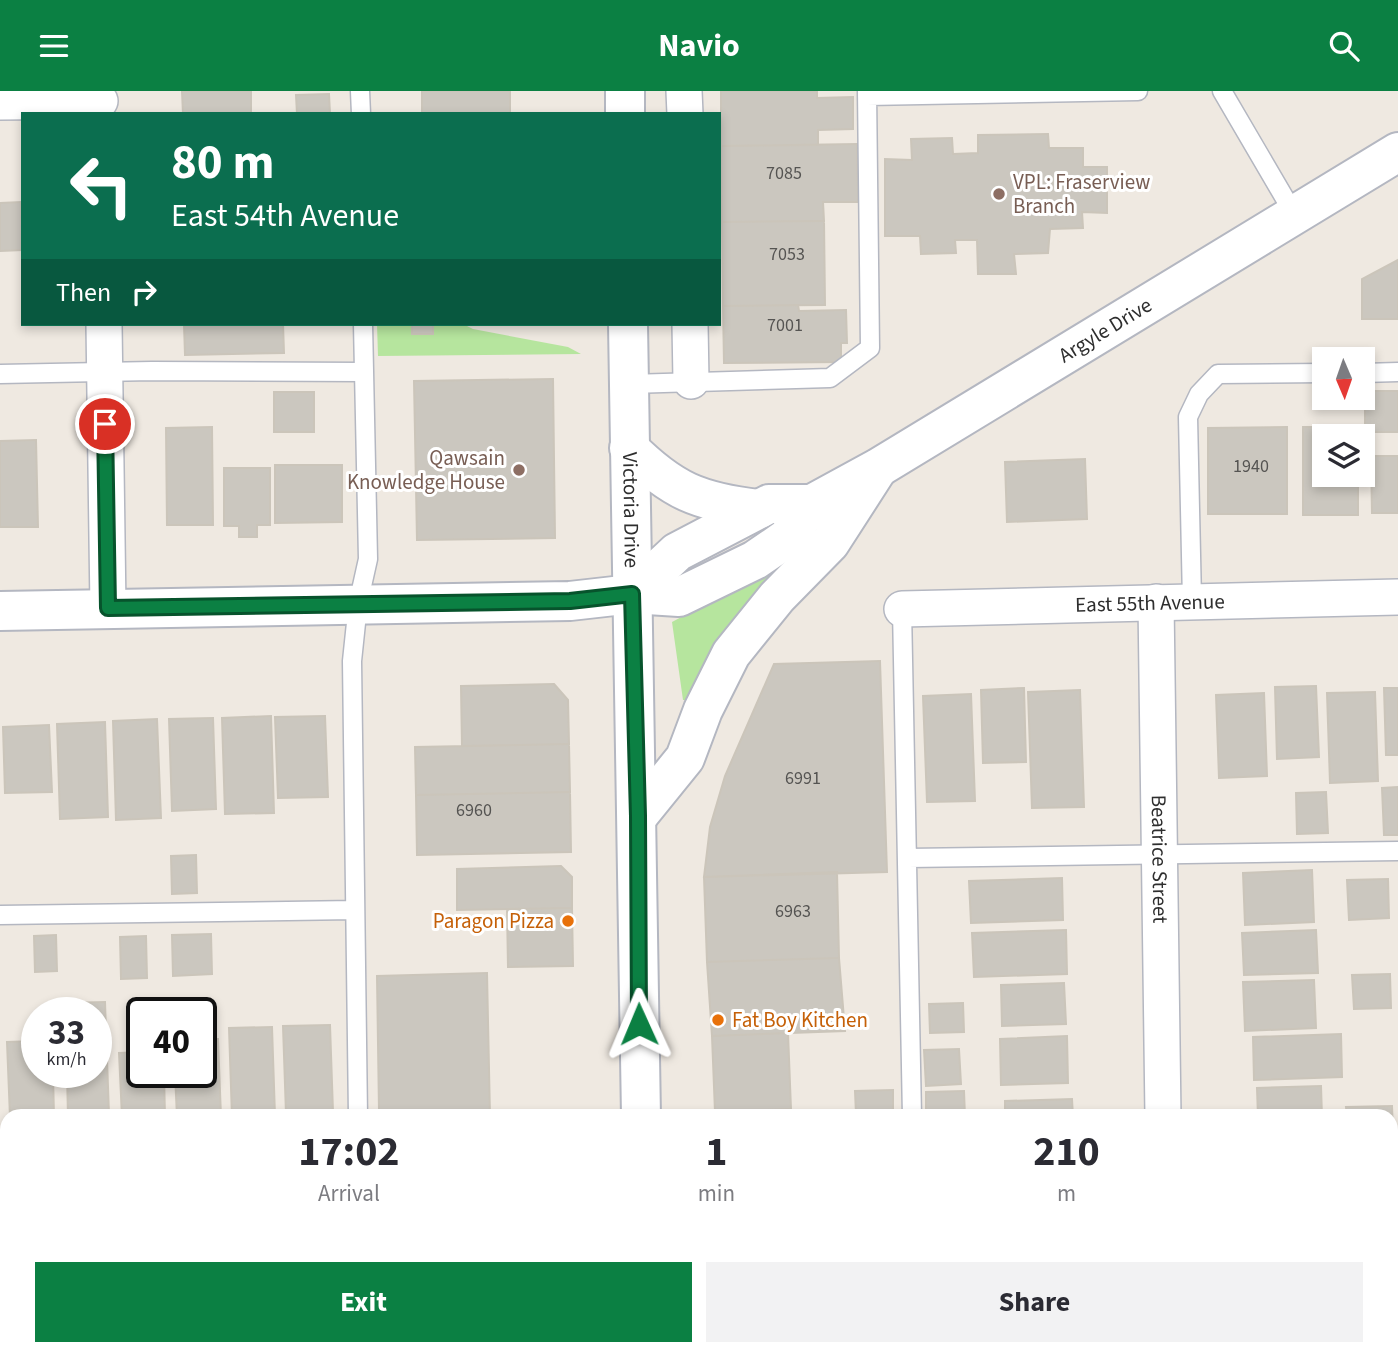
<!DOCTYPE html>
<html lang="en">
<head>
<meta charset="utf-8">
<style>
	:root { --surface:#fff; --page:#f2f2f3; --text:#2b2b33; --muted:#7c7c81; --accent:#0b8043 }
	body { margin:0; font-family:"Source Sans 3",sans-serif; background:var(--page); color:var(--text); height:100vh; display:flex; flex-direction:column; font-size:26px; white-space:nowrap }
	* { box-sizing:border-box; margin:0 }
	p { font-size:23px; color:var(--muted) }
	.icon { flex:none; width:38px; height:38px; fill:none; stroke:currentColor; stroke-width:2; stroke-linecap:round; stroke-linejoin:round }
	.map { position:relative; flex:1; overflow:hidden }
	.panel { position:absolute; left:0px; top:1018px; width:1398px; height:247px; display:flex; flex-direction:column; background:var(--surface); border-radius:21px 21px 0 0; box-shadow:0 4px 10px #0003 }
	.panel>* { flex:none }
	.banner { position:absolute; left:21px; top:21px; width:700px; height:214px; border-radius:0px; box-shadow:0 4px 10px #0003; background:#0b6e4f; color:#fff; overflow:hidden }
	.needle { width:46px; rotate:178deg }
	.tools { position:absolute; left:1312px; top:256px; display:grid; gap:14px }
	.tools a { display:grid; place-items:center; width:63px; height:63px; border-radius:0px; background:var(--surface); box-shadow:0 4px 10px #0003; font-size:35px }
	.speed { position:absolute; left:21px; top:906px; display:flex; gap:14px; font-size:35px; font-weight:700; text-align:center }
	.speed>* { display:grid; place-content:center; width:91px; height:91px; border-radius:50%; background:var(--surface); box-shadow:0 4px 10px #0003; line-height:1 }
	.speed small { font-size:18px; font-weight:400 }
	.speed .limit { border:4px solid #111; border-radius:10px; background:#fff; color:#111 }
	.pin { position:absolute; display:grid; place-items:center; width:60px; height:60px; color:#fff; margin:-30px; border:4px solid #fff; border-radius:50%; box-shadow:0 2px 7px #0007 }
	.me { position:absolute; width:77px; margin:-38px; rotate:359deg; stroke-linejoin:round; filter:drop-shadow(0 0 5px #0008) }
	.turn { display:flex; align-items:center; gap:24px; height:147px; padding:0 35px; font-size:32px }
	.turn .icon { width:91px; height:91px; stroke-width:2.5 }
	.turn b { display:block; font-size:49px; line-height:60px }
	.then { display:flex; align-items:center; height:66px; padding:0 35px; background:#0003; gap:14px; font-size:26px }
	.eta { display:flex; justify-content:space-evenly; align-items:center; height:119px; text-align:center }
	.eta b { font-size:42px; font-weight:700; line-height:49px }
	.action { display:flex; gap:14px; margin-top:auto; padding:14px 35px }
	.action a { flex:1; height:80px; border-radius:0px; background:var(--accent); color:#fff; font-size:28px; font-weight:700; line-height:80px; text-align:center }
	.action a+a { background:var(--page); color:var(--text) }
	header { display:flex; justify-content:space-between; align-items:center; height:91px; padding:0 35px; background:var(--accent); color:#fff; font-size:32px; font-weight:700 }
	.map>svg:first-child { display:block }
	.green { fill:#b6e59e }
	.building { fill:#cbc7bf; stroke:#cbc5ba; stroke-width:2 }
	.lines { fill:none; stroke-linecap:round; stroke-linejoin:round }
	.service-casing { stroke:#b4b7c1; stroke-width:21 }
	.minor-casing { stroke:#b4b7c1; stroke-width:38 }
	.tertiary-casing { stroke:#b4b7c1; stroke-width:42 }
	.service { stroke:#fff; stroke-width:18 }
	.minor { stroke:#fff; stroke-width:35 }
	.tertiary { stroke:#fff; stroke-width:38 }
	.route-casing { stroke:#07532c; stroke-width:18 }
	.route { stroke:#0b8043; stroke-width:12 }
	.education-dot { fill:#8d6e63; stroke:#fff; stroke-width:2.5 }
	.food-dot { fill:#e8710a; stroke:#fff; stroke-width:2.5 }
	.labels { text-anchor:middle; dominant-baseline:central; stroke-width:6; stroke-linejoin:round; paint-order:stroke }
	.number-label { font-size:18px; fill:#555452 }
	.education-label { font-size:21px; fill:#785e54; stroke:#fff; text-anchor:start }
	.street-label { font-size:21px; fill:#2e2e2e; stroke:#fff }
	.food-label { font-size:21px; fill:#c56008; stroke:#fff; text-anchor:end }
</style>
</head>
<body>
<header><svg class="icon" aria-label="menu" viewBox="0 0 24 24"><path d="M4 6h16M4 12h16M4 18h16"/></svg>Navio<svg class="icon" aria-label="search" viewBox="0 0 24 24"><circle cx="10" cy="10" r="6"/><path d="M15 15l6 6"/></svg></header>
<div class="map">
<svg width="1398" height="1265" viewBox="0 0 1398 1265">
	<rect width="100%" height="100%" fill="#efe9e1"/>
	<!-- green -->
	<path class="green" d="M377 233H463L473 238 568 256 581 263 378 265Z
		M797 458 687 609H683L672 531 732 499Z"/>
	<!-- building -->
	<path class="building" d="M182 0H251V23H183Z
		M422 0H510V23H422Z
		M721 0H817V7L853 6V38L818 39V54L721 55Z
		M329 3 330 23H297L296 4Z
		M1048 43 1049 57H1083V76H1107V122L1082 121 1083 137 1050 138 1048 162 1014 163 1016 183H978L977 149H955L956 162 921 163 920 145H885V68L912 69 911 48 952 47 953 63 978 62V44Z
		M857 53 858 111H823L824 130 722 131 721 55Z
		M21 111 22 159 0 160V112Z
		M824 130 825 214 723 215 722 131Z
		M1398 169V228H1362V188Z
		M798 214 799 220 846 219 847 252H841V271L724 272 723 215Z
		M184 233H283L284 262 185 264Z
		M412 233H433V243H412Z
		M553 288 555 447 417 449 414 290Z
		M1365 300H1398V341H1365Z
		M274 301H314V341H274Z
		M212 336 213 434H167L166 337Z
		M1287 336V423H1208V337Z
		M1303 336H1357L1358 345H1325V383H1358V424H1303Z
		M36 349 38 436H0V350Z
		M1371 365H1398V422H1372Z
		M1085 368 1087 428 1007 431 1005 371Z
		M275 374H342V431L275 432Z
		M224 377H270V434H257V446H239V435H224Z
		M880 570 887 781 704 786 710 736 725 685 774 573Z
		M554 593 568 609 569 653 462 655 461 595Z
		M1316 595 1319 666 1277 668 1275 596Z
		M1024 597 1026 671 983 672 981 599Z
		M1384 597H1398V664H1386Z
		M1080 599 1084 716 1032 717 1028 601Z
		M1375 601 1378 690 1330 692 1327 602Z
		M1264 602 1267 685 1219 687 1216 604Z
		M971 603 975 710 927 711 923 605Z
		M271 625 274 722 225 723 222 627Z
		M325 625 328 706 278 707 275 626Z
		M213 627 216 718 172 720 169 628Z
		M157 628 161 727 116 729 113 630Z
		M105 631 108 726 60 728 57 633Z
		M49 634 52 701 5 702 3 636Z
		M569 653 570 701 416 704 415 656Z
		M1398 696V744H1384L1382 697Z
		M570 701 571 761 417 764 416 704Z
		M1326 701 1328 742 1297 743 1296 702Z
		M196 764 197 802 172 803 171 765Z
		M561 775 572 786V817L457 819V778Z
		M1312 779 1314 831 1245 834 1243 782Z
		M837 781 839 867 707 871 704 786Z
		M1062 787 1063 829 971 832 969 790Z
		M1388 788 1389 827 1349 829 1347 789Z
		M572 817 573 875 508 876 507 818Z
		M1066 839 1067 883 974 886 972 842Z
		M1316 839 1318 882 1244 884 1242 842Z
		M211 843 212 883 173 885 172 844Z
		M56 844 57 880 35 881 34 845Z
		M146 845 147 887 121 888 120 846Z
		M839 867 845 940 712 945 707 871Z
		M487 882 490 1026H394V1019H379L377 885Z
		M1390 883 1391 917 1354 918 1352 884Z
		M1314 889 1316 937 1245 940 1243 891Z
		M1064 892 1066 933 1002 935 1001 894Z
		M105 911 109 1024 68 1026 67 982H96V922H64V912Z
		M963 912 964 941 930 942 929 913Z
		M330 934 333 1021 286 1023 283 935Z
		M272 936 275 1025 232 1026 229 937Z
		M788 942 791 1018 715 1021 712 945Z
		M1341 943 1342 986 1254 989 1253 946Z
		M1067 945 1068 992 1001 994 1000 948Z
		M201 948H218L221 1026H177L175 982H201Z
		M37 950V982H53L54 1026H10L7 951Z
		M959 958 961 993 926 995 924 959Z
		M142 961V982H164L165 1026H122L119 962Z
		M1321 995 1322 1026H1258L1257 997Z
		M893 999V1022L856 1023 855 1000Z
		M964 1000 965 1026H926V1001Z
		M1072 1008 1073 1026H1005V1010Z
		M1392 1015 1393 1041 1391 1026H1347L1346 1016Z
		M0 1213H2L3 1265H0Z
		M15 1258H60L61 1265H15Z
		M67 1258H114V1265H67Z
		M125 1258H169V1265H125Z
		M179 1258H224V1265H180Z
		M236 1258H277V1265H237Z
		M287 1258H334V1265H287Z
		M382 1258H423V1265H382Z
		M451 1258H546V1265H451Z
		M746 1258H832L833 1261 746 1264Z
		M982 1258H1066L982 1261Z"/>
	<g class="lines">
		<!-- service casing -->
		<g class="service-casing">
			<path id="service" d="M360 0 361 23
				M1222 0 1294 123
				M867 5 1138 0
				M1363 282 1398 281
				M0 283 152 280 363 281
				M630 293 830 287 870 257 867 0
				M1192 510 1188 326 1199 303 1218 283 1325 282
				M902 518 912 1026
				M908 767 1398 760
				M0 824 354 819
				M358 1026 352 570 358 513 368 468 363 233
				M917 1258V1265
				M361 1265V1258"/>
		</g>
		<!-- minor casing -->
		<g class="minor-casing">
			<g id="minor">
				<path d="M684 0 685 23"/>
				<path d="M0 11 100 10"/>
				<path d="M104 233 108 518"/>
				<path d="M690 233 691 290"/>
				<path id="s1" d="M1156 511 1163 1026"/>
				<path id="s2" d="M902 518 1398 506"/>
				<path d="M0 1118H7"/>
				<path d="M1165 1258V1265"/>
			</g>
		</g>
		<!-- tertiary casing -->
		<g class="tertiary-casing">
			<g id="tertiary">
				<path d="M625 0V23"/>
				<path id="s3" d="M628 233 641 1026"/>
				<path d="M629 357C672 400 699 411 759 418"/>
				<path d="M632 503 677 461 769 413H812"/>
				<path id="s4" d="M0 520 570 510 632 503 679 506 755 469 787 447 812 413 878 377 1398 61"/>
				<path d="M638 725 685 667 703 619 731 563 777 506 830 452 877 379"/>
				<path d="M644 1258V1265"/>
			</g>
		</g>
		<!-- service -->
		<use href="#service" class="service"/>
		<!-- minor -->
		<use href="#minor" class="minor"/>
		<!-- tertiary -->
		<use href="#tertiary" class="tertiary"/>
	</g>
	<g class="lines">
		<!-- route casing -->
		<g class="route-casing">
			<path id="route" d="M105 333 108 517 570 510 632 503 638 725 639 933"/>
		</g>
		<!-- route -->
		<use href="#route" class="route"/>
	</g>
	<!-- markers -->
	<g class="education-dot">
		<circle cx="999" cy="103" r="7"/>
		<circle cx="519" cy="379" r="7"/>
	</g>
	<g class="food-dot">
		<circle cx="568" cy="830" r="7"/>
		<circle cx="718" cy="929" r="7"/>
	</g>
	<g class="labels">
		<!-- number labels -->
		<g class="number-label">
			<text x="784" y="82">7085</text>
			<text x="787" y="163">7053</text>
			<text x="785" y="234">7001</text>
			<text x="1251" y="375">1940</text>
			<text x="803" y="687">6991</text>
			<text x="474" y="719">6960</text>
			<text x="793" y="820">6963</text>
		</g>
		<!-- education labels -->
		<g class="education-label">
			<text x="1013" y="91">VPL: Fraserview<tspan x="1013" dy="24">Branch</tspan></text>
			<text x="505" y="367" text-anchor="end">Qawsain<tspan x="505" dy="24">Knowledge House</tspan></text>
		</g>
		<!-- street labels -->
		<g class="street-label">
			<text stroke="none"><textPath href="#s4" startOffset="1186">Argyle Drive</textPath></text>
			<text stroke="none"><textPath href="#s3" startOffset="186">Victoria Drive</textPath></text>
			<text stroke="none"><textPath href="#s2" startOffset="248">East 55th Avenue</textPath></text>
			<text stroke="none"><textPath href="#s1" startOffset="257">Beatrice Street</textPath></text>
		</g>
		<!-- food labels -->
		<g class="food-label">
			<text x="554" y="830">Paragon Pizza</text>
			<text x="732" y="929" text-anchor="start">Fat Boy Kitchen</text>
		</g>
	</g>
</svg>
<div class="tools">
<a><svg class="needle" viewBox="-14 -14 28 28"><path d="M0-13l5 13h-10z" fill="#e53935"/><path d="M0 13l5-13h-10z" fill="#7c7c81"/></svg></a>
<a><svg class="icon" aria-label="layers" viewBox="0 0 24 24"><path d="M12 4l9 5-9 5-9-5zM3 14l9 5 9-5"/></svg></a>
</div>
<div class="speed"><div>33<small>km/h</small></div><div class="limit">40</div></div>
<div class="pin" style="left:105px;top:333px;background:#d93025"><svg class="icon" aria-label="arrive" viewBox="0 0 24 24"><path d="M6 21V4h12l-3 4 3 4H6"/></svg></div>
<svg class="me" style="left:639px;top:933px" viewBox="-20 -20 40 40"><path d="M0-17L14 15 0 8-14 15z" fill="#0b8043" stroke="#fff" stroke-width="4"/></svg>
<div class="banner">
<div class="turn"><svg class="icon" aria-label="left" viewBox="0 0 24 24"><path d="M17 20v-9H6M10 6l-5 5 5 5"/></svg><div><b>80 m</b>East 54th Avenue</div></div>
<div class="then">Then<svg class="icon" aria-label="right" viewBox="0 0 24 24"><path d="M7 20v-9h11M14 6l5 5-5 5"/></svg></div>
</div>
<section class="panel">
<div class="eta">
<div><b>17:02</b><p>Arrival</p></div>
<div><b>1</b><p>min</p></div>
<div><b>210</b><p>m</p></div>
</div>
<div class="action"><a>Exit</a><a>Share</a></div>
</section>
</div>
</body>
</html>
